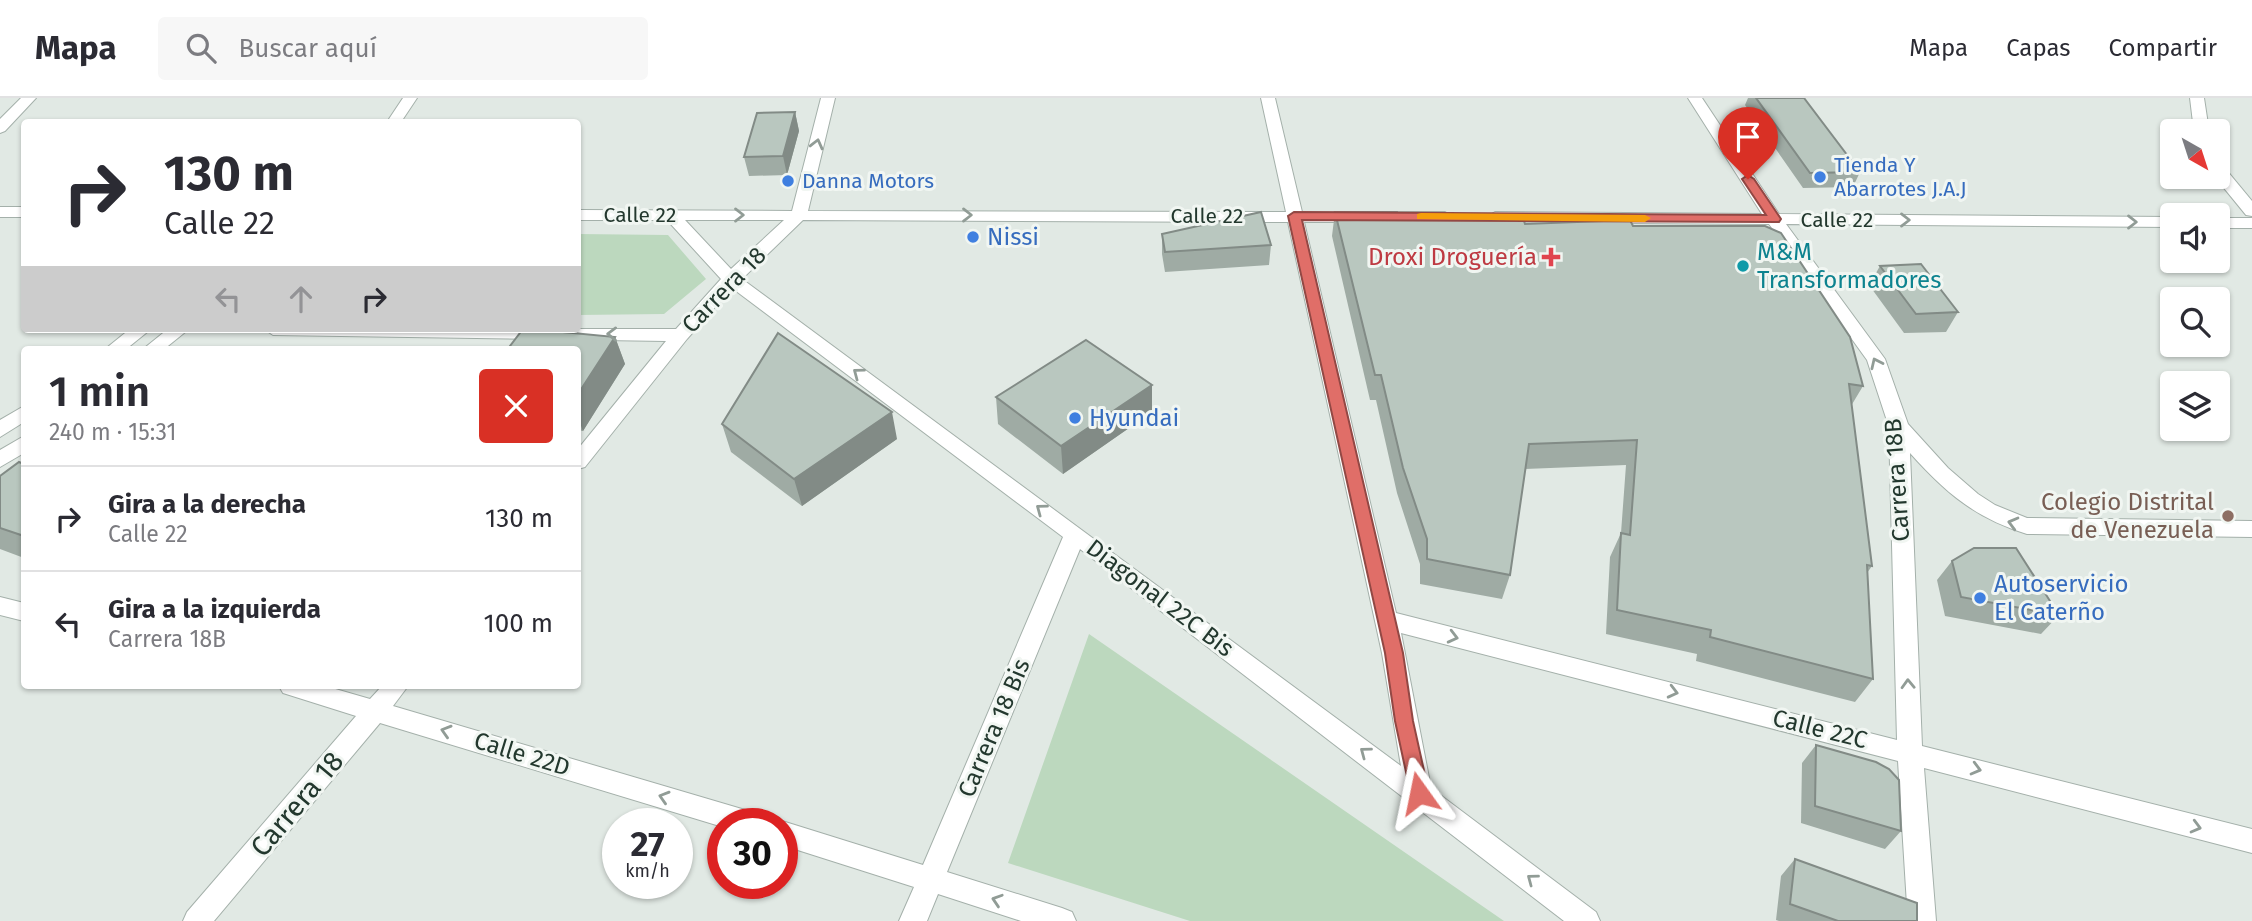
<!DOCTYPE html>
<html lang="es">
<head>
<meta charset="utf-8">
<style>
	:root { --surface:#fff; --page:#f7f7f7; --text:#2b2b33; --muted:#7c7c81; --line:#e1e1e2 }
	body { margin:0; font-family:"Fira Sans",sans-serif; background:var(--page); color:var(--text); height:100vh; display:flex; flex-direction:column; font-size:26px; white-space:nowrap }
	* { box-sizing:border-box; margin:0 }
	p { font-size:23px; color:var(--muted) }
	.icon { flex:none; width:38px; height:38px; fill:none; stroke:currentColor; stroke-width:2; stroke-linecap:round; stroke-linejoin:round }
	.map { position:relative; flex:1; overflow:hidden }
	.side { position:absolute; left:21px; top:248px; width:560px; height:343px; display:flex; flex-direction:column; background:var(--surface); border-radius:7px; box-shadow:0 2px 5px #0004 }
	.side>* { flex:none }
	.banner { position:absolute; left:21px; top:21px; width:560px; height:214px; border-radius:7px; box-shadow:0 2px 5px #0004; background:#fff; color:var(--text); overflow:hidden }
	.needle { width:46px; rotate:141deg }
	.fabs { position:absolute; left:2160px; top:21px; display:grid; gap:14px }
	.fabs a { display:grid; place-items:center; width:70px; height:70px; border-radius:7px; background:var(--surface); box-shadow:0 2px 5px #0004; font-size:35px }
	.speed { position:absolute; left:602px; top:710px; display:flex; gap:14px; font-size:35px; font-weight:700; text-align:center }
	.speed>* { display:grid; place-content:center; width:91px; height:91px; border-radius:50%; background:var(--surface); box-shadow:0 2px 5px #0004; line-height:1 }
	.speed small { font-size:18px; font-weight:400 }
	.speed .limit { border:10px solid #d22; background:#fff; color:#111 }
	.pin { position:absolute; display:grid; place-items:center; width:60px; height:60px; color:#fff; margin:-72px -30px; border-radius:50% 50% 50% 0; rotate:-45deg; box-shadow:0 0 7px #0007 }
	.pin .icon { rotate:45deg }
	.me { position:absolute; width:77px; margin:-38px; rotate:348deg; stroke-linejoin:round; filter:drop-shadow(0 0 5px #0008) }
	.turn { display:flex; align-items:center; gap:24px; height:147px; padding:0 28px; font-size:32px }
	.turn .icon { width:91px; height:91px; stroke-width:2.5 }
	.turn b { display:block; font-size:49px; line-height:60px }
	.lanes { display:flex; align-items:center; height:66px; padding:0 28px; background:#0003; justify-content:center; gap:35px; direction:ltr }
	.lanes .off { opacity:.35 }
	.round { display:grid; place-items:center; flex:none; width:74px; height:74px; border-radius:7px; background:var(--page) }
	.summary { display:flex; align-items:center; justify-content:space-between; height:119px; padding:0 28px }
	h1 { font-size:42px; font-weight:600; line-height:52px }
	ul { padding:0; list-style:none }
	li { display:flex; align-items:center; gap:21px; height:105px; padding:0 28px; border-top:2px solid var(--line) }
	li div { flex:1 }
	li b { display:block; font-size:26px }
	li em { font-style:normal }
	header { display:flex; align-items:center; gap:42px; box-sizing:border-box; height:98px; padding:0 35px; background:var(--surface); border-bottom:2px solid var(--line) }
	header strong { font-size:33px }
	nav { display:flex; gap:38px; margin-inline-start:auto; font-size:24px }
	.search { width:490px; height:63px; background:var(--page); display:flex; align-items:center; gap:18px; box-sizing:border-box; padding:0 24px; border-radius:7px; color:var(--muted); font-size:26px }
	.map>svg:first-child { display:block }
	.green { fill:#bcd8be }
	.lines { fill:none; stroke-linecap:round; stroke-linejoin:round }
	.minor-casing { stroke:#a4b0aa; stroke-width:2 }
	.minor { fill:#fff; fill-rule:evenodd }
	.wall { fill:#9faba4 }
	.shaded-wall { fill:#828b86 }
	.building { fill:#b9c7bf; stroke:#828b86; stroke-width:2 }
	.oneway { stroke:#919c96 }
	.route { fill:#e06e68; stroke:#924844; stroke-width:2 }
	.slow { fill:#f59e0b }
	.shop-dot { fill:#3f7fe0; stroke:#f1f6f2; stroke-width:2.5 }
	.health-dot { fill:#e0444e; stroke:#f1f6f2; stroke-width:2.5 }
	.culture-dot { fill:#0f9aa8; stroke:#f1f6f2; stroke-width:2.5 }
	.education-dot { fill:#8d6e63; stroke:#f1f6f2; stroke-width:2.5 }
	.labels { text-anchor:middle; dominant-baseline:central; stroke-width:6; stroke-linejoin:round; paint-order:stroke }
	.far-shop-label { font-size:21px; fill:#366cbe; stroke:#f1f6f2; text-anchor:start }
	.far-street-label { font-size:21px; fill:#23382e; stroke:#f1f6f2 }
	.shop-label { font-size:24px; fill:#366cbe; stroke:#f1f6f2; text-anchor:start }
	.culture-label { font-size:24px; fill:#0d838f; stroke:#f1f6f2; text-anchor:start }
	.health-label { font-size:24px; fill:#be3a42; stroke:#f1f6f2; text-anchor:end }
	.street-label { font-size:24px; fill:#23382e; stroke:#f1f6f2 }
	.education-label { font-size:24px; fill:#785e54; stroke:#f1f6f2; text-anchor:end }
	.near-street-label { font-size:28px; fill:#23382e; stroke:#f1f6f2 }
</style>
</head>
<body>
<header>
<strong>Mapa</strong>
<div class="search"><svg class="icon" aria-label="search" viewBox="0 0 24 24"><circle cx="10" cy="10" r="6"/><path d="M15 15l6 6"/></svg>Buscar aquí</div>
<nav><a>Mapa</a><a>Capas</a><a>Compartir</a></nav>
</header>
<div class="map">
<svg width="2252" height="823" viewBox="0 0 2252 823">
	<rect width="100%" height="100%" fill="#e1e9e4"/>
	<!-- green -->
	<path class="green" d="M578 136 668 137 706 181 664 216 578 217Z
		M1089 536 1504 823H1190L1008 765Z"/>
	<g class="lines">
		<!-- minor casing -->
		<g class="minor-casing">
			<path id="minor" d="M21 0H36L5 33 0 35V21Z
				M403 0H417L401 24H387Z
				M821 0H835L808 113 1286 114 1261 0H1275L1302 114H1445L1453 119 1445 124H1304L1396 515 1897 642 1889 329 1867 262 1769 126 1495 124 1487 119 1495 114 1762 116 1688 0H1702L1779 116 2172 119V129L1786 126 1885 261 1908 326 1948 370 1978 396 1995 407 2027 420 2252 423V439L2027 436C1975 420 1946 395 1910 355L1922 648 2252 731V755L1924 670 1936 823H1908L1898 663 1401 535 1431 690 1596 814 1600 823H1564L1080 451 947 774 1062 810 1072 814 1076 823H1021L938 796 927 823H899L914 789 782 747V726H774L782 723 923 767 1063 439 732 190 687 241 585 369 578 371V351L666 243 273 237 264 231H676L721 181 667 122H578V112L792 113ZM685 122H784L731 171ZM803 122 1288 124 1382 555 1401 668 742 181Z
				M2190 0H2204L2209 33H2194Z
				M2217 66 2223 68 2252 103V118L2246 117 2215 79H2217Z
				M0 109H24V119H0Z
				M2217 120H2252V130H2217Z
				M130 231H151L125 252H104Z
				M168 231H189L163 252H142Z
				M24 308V324L0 339V322Z
				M24 338V355L0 369V352Z
				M0 499 24 505V523L0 517Z
				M279 588H325L370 601 382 588H408L393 608 752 714 761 718 765 726H723V729L380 625 214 823H183L187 814 356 618 283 595Z"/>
		</g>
		<!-- minor -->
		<use href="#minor" class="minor"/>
	</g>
	<!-- wall -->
	<path class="wall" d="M1748 0H1804L1860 74 1853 89 1803 90 1745 7Z
		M795 14 799 33 787 77 749 78 744 59Z
		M1335 114 1398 119 1525 126 1633 128 1863 288 1851 308 1872 468 1867 475 1873 581 1855 604 1696 563 1697 556 1606 536 1610 459 1621 435 1626 367 1525 371 1510 477 1502 501 1420 486V466L1397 395 1376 302H1370L1332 138Z
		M1162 136 1271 147 1269 167 1165 174 1162 156Z
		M1880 168 1958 214 1946 234 1904 235 1869 187Z
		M615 239 625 266 583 333 578 332V252Z
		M996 299 1152 314 1063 376 998 326Z
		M722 326 897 341 802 408 731 354Z
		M24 366V460L0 451V430Z
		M1952 463 2059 517 2041 536 1945 518 1937 482Z
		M1816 647 1901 733 1885 751 1801 725 1802 665Z
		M1795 761 1917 823H1779L1776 822 1781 778Z"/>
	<!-- shaded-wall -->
	<path class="shaded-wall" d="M795 14 799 33 787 77 783 58Z
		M615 239 625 266 583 333 578 320V296Z
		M1152 287V314L1063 376 1061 348Z
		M892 314 897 341 802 408 794 381Z"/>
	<!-- building -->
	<path class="building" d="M1756 0H1804L1860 74 1810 75Z
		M795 14 783 58 744 59 757 15Z
		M1261 114 1271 147 1165 154 1162 136Z
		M1335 114H1397L1398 119 1522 117 1525 126 1630 122 1633 128H1765L1781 135 1850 239 1863 288 1849 286 1872 468 1867 467 1873 581 1710 539 1711 532 1617 512 1621 435 1630 437 1637 342 1529 346 1510 477 1427 461V441L1403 370 1381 277H1375Z
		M1921 166 1958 214 1916 216 1880 168Z
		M523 231H531L615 239 578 296V252H507Z
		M778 235 892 314 794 381 722 326Z
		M1086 242 1152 287 1061 348 996 299Z
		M19 364 24 366V438L0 430V378Z
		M1974 450H2016L2059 517 1961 499 1952 463Z
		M1816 647 1876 664 1889 671 1899 682 1901 733 1815 708Z
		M1795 761 1917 805V823H1838L1790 806Z"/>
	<!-- one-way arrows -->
	<defs><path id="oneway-chevron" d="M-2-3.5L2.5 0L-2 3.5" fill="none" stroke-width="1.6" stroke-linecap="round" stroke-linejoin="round" transform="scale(1.75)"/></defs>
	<g class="oneway">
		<use href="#oneway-chevron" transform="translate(817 46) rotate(-76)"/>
		<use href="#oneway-chevron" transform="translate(739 117)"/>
		<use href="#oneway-chevron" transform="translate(967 117)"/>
		<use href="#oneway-chevron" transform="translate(1905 122)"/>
		<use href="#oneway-chevron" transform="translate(2132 124)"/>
		<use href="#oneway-chevron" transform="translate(612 236) rotate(-179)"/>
		<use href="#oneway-chevron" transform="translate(1876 265) rotate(-115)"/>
		<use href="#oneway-chevron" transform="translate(858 275) rotate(-143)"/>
		<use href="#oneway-chevron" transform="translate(1041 411) rotate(-143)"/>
		<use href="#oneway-chevron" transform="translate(2013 425) rotate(-165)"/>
		<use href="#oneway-chevron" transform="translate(1453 539) rotate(14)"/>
		<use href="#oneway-chevron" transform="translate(1908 586) rotate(-92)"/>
		<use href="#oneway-chevron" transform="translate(1673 594) rotate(14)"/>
		<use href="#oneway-chevron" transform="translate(446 633) rotate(-163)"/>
		<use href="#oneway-chevron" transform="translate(1365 654) rotate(-143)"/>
		<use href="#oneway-chevron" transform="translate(1976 671) rotate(15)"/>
		<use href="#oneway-chevron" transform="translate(664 699) rotate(-163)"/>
		<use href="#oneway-chevron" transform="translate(2196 729) rotate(15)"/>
		<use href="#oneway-chevron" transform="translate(1532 781) rotate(-143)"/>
		<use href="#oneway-chevron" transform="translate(997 802) rotate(-162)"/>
	</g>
	<!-- route -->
	<path class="route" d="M1748 77 1754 81 1781 121 1779 124 1302 122 1403 555 1413 623 1429 695 1426 702 1419 704 1412 702 1395 623 1385 555 1288 118 1294 114 1766 117 1742 81Z"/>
	<!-- slow -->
	<path class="slow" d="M1421 115 1645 117 1651 120 1645 124 1417 121V116Z"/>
	<!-- markers -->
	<g class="shop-dot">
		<circle cx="1820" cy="79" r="7"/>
		<circle cx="788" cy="83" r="7"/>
		<circle cx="973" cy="139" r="7"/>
		<circle cx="1075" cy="320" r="7"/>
		<circle cx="1980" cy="500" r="7"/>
	</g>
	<path class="health-dot" d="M1547.5 148.5h7v7h7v7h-7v7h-7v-7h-7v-7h7z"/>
	<circle class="culture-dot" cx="1743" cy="168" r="7"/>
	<circle class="education-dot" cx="2228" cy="418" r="7"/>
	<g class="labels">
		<!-- far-shop labels -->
		<g class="far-shop-label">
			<text x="1834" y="67">Tienda Y<tspan x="1834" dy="24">Abarrotes J.A.J</tspan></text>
			<text x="802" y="83">Danna Motors</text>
		</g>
		<!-- far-street labels -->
		<g class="far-street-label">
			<text x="640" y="117">Calle 22</text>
			<text x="1207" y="118">Calle 22</text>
			<text x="1837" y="122">Calle 22</text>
		</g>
		<!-- shop labels -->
		<g class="shop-label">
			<text x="987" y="139">Nissi</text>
			<text x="1089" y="320">Hyundai</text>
			<text x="1994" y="486">Autoservicio<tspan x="1994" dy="28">El Caterño</tspan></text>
		</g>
		<!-- culture labels -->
		<g class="culture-label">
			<text x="1757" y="154">M&amp;M<tspan x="1757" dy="28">Transformadores</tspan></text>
		</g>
		<!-- health labels -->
		<g class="health-label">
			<text x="1537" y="159">Droxi Droguería</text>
		</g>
		<!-- street labels -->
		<g class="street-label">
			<text transform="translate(724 192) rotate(-46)">Carrera 18</text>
			<text transform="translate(1897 382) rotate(-94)">Carrera 18B</text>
			<text transform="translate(1160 500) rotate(37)">Diagonal 22C Bis</text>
			<text transform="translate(994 630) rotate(-67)">Carrera 18 Bis</text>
			<text transform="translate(1820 631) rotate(14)">Calle 22C</text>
			<text transform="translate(522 656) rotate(17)">Calle 22D</text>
		</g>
		<!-- education labels -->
		<g class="education-label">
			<text x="2214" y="404">Colegio Distrital<tspan x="2214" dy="28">de Venezuela</tspan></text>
		</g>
		<!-- near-street labels -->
		<g class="near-street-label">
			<text transform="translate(297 706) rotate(-50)">Carrera 18</text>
		</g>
	</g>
</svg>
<div class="fabs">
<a><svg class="needle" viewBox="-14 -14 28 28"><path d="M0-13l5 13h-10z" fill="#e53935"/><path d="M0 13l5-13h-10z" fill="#7c7c81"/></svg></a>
<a><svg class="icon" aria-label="sound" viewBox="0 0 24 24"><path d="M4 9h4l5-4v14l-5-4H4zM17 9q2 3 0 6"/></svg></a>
<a><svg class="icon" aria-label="search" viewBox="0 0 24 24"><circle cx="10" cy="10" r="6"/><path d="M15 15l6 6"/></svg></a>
<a><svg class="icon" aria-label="layers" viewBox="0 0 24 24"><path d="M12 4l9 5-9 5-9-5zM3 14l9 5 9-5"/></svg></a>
</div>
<div class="speed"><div>27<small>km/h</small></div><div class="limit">30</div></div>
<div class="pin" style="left:1748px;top:81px;background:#d93025"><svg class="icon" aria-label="arrive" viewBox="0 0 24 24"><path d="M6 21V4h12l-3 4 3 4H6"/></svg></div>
<svg class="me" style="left:1419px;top:695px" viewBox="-20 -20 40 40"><path d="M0-17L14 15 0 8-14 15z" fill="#e06e68" stroke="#fff" stroke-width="4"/></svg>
<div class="banner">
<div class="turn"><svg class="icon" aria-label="right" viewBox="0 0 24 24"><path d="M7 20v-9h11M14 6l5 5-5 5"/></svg><div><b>130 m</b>Calle 22</div></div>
<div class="lanes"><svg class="icon off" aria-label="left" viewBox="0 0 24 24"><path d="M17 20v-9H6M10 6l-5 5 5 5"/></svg><svg class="icon off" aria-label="ahead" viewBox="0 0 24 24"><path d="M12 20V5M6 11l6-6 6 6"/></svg><svg class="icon" aria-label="right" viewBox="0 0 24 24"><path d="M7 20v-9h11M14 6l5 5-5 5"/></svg></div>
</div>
<section class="side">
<div class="summary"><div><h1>1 min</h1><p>240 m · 15:31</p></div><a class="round" style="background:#d93025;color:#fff"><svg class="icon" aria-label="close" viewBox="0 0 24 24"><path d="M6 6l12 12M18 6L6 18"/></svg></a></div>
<ul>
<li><svg class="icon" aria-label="right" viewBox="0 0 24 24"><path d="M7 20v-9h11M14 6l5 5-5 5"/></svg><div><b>Gira a la derecha</b><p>Calle 22</p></div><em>130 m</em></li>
<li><svg class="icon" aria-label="left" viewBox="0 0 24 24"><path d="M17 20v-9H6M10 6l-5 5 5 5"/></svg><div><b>Gira a la izquierda</b><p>Carrera 18B</p></div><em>100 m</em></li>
</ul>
</section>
</div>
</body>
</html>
